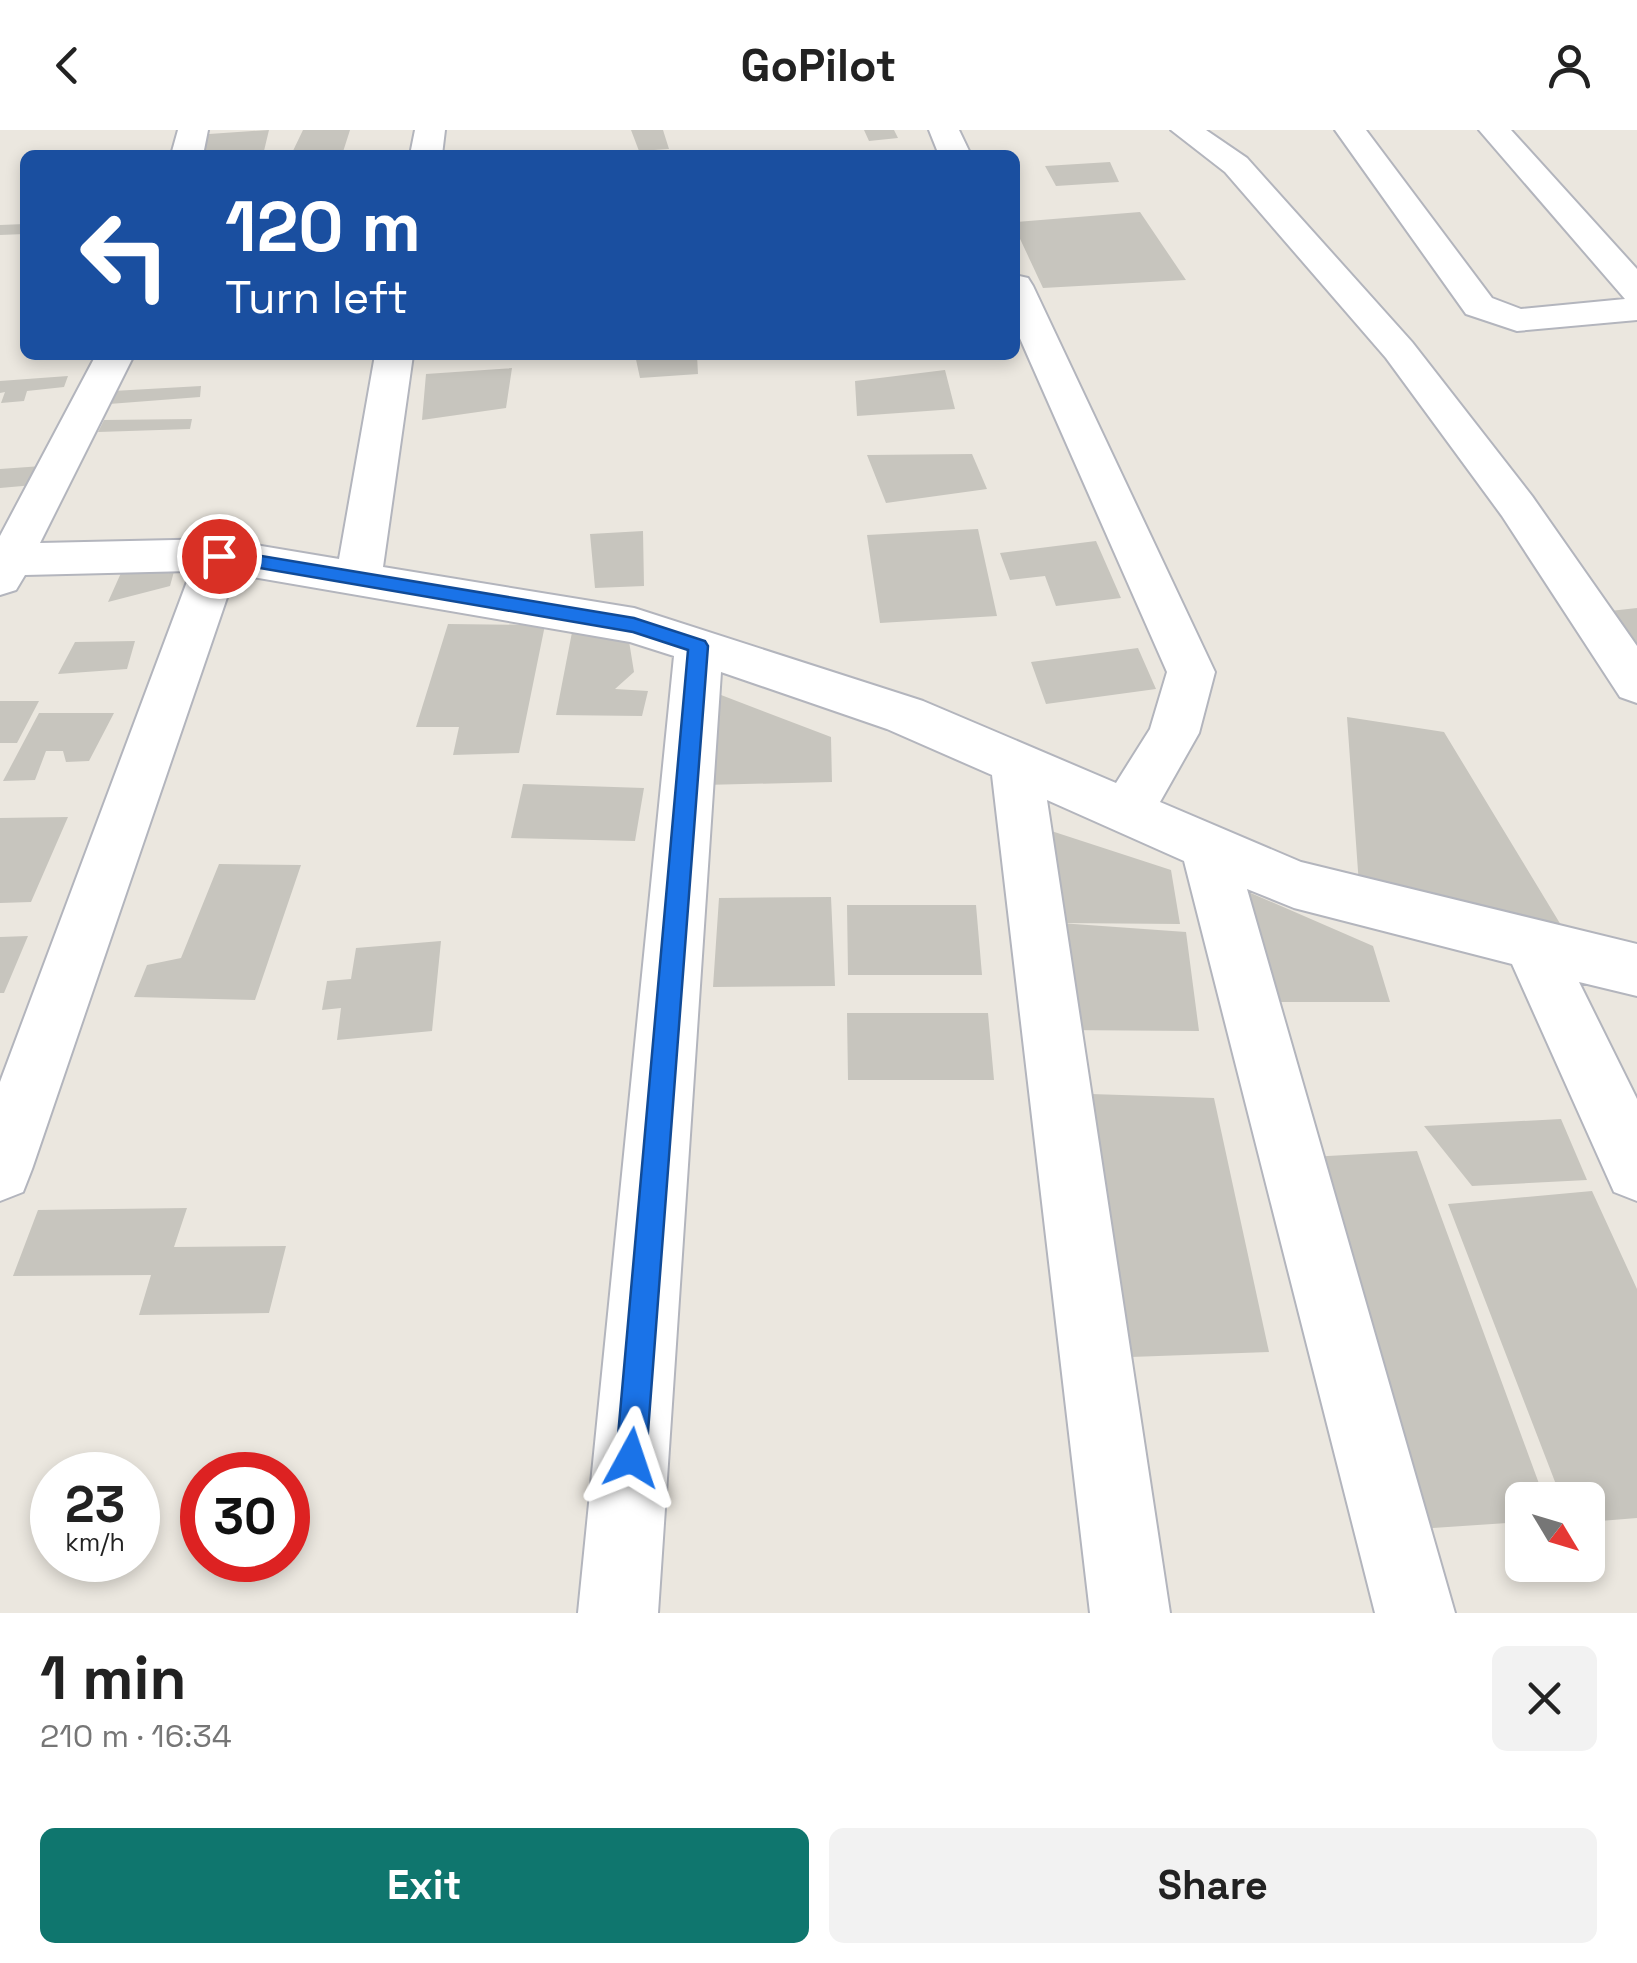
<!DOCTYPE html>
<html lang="en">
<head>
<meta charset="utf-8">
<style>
	:root { --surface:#fff; --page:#f2f2f2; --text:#222; --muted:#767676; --accent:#0f766e }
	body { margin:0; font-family:"Space Grotesk",sans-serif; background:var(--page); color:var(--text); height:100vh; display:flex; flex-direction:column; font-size:38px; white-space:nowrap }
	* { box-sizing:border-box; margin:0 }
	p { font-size:32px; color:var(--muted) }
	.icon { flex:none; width:55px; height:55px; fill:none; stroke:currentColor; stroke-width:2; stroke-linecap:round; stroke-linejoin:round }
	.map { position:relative; height:1483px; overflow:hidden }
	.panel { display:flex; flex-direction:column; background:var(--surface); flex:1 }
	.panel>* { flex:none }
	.hud { position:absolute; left:20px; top:20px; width:1000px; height:210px; border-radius:15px; box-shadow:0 5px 15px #0003; background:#1a4fa0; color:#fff; overflow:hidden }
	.needle { width:65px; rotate:128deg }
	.tools { position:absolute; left:1505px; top:1352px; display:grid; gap:20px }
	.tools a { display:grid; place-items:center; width:100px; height:100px; border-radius:15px; background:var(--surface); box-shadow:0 5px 15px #0003; font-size:50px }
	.speed { position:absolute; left:30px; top:1322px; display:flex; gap:20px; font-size:50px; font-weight:700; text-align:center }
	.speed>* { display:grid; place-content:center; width:130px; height:130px; border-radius:50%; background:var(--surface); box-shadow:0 5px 15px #0003; line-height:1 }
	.speed small { font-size:25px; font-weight:400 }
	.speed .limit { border:15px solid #d22; background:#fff; color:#111 }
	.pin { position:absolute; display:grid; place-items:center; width:85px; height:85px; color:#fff; margin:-42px; border:5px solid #fff; border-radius:50%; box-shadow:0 2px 10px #0007 }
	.me { position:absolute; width:110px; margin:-55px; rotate:5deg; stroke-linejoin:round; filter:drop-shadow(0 0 8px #0008) }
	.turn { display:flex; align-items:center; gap:35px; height:210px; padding:0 40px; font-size:45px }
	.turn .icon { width:130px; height:130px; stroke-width:2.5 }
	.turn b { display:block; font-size:70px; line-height:85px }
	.round { display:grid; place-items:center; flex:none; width:105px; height:105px; border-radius:15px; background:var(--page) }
	.overview { display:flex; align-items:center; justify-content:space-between; height:170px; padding:0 40px }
	h1 { font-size:60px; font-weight:700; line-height:75px }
	.action { display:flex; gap:20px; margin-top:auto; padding:20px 40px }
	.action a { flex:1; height:115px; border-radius:15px; background:var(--accent); color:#fff; font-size:40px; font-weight:700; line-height:115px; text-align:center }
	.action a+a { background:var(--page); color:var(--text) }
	header { display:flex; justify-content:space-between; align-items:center; height:130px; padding:0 40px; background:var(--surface); font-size:45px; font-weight:700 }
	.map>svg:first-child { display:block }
	.building { fill:#c7c5be }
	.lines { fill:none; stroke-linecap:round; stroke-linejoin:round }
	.minor-casing { stroke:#b3b5bd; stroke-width:4 }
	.minor { fill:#fff; fill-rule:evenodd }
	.route { fill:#1a73e8; stroke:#114b97; stroke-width:2.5 }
</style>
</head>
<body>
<header><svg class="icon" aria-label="back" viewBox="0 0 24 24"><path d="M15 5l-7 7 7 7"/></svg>GoPilot<svg class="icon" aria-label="person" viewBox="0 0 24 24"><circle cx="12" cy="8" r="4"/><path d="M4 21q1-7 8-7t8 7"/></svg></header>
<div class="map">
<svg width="1637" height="1483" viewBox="0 0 1637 1483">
	<rect width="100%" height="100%" fill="#ebe7df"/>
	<!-- building -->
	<path class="building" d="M269 0 263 25H202L209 4Z
		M303 0H350L342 25H291Z
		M631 0H663L669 19 639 21Z
		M864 0H894L898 8 869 11Z
		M1110 32 1119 52 1056 56 1045 36Z
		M1140 82 1186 150 1043 158 1015 98V92Z
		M25 94V104L0 105V95Z
		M635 225H697L698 244 640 248Z
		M512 238 506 278 422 290 426 244Z
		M945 240 955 279 857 286 855 251Z
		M68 246 64 257 27 261 24 271 1 273 5 262 0 263V251Z
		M201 256 200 267 109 274 113 261Z
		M192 289 190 299 98 302 104 290Z
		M972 324 987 359 886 373 867 325Z
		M42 336 34 355 0 358V339Z
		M978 399 997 486 880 493 867 405Z
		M643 401 644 456 595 458 590 404Z
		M1096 411 1121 468 1056 476 1045 446 1010 450 1000 423Z
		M180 420 170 456 108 472 125 434Z
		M1637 478V529L1601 482Z
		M448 494 545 495 519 623 453 625 459 597H416Z
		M573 497 628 505 634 542 615 559 648 561 642 586 556 585Z
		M135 511 127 539 58 544 75 512Z
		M1138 518 1156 559 1046 574 1031 532Z
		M708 560 831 607 832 652 703 655Z
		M0 571H39L17 613H0Z
		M39 583H114L89 631 66 632 63 621H46L35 650 3 651Z
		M1347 587 1444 602 1567 805 1360 769Z
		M523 654 644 658 635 711 511 708Z
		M68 687 31 772 0 773V688Z
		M1036 696 1171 740 1180 794 1060 793 1186 802 1199 901 1058 900Z
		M219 734 301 735 255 870 134 867 147 835 181 828Z
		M1230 754 1373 816 1390 872H1258Z
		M831 767 835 856 713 857 719 768Z
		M847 775H976L982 845H848Z
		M28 806 4 863H0V807Z
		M441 811 432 901 337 910 341 878 322 880 327 851 351 849 356 818Z
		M847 883H988L994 950H848Z
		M1060 963 1214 968 1269 1222 1103 1228Z
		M1561 989 1587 1050 1472 1056 1424 996Z
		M1417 1021 1545 1370H1522V1392L1418 1399 1310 1027Z
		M1592 1061 1637 1159V1388L1588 1392V1370H1562L1448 1074Z
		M187 1078 174 1117 286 1116 269 1183 139 1185 151 1145 13 1146 38 1080Z"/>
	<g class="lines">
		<!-- minor casing -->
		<g class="minor-casing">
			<path id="minor" d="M178 0H208L203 25H171Z
				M415 0H445L442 25H410Z
				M929 0H959L971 25H939Z
				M1171 0H1206L1247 28 1412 212 1532 366 1637 516V573L1620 567 1502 386 1386 228 1225 42Z
				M1335 0H1366L1492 168 1521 179 1625 169 1479 0H1511L1637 139V190L1517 201 1466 184Z
				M1015 145 1028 148 1033 156 1215 542 1199 603 1160 672 1301 732 1637 814V866L1579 852 1637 969V1071L1614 1062 1512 834 1294 778 1247 759 1455 1483H1375L1184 731 1047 670 1170 1483H1090L992 645 887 599 721 542 658 1483H578L674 526 630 512 235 444 32 1039 23 1062 0 1071V952L191 441 25 445 16 460 0 465V406L96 225H134L40 413 219 409 339 429 375 225H413L383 437 634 478 923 571 1116 653 1150 599 1167 542 1015 197Z"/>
		</g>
		<!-- minor -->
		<use href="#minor" class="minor"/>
	</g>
	<!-- route -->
	<path class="route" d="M219 419 634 488 705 511 708 516 646 1328 642 1339 631 1344 620 1339 616 1328 688 520 633 502 213 430 210 426Z"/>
</svg>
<div class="tools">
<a><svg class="needle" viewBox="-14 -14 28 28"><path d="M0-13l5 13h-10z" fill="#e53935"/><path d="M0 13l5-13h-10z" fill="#767676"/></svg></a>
</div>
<div class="speed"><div>23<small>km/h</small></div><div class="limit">30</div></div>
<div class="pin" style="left:219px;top:426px;background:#d93025"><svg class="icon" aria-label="arrive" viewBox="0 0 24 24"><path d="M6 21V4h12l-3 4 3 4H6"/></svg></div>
<svg class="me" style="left:631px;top:1328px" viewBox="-20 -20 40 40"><path d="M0-17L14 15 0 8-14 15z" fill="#1a73e8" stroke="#fff" stroke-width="4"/></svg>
<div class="hud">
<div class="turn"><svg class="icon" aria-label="left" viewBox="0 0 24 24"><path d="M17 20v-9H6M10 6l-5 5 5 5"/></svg><div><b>120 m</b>Turn left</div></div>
</div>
</div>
<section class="panel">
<div class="overview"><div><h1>1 min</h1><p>210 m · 16:34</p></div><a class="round"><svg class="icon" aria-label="close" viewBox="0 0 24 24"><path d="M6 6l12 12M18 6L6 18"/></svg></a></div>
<div class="action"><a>Exit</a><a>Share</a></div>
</section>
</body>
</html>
